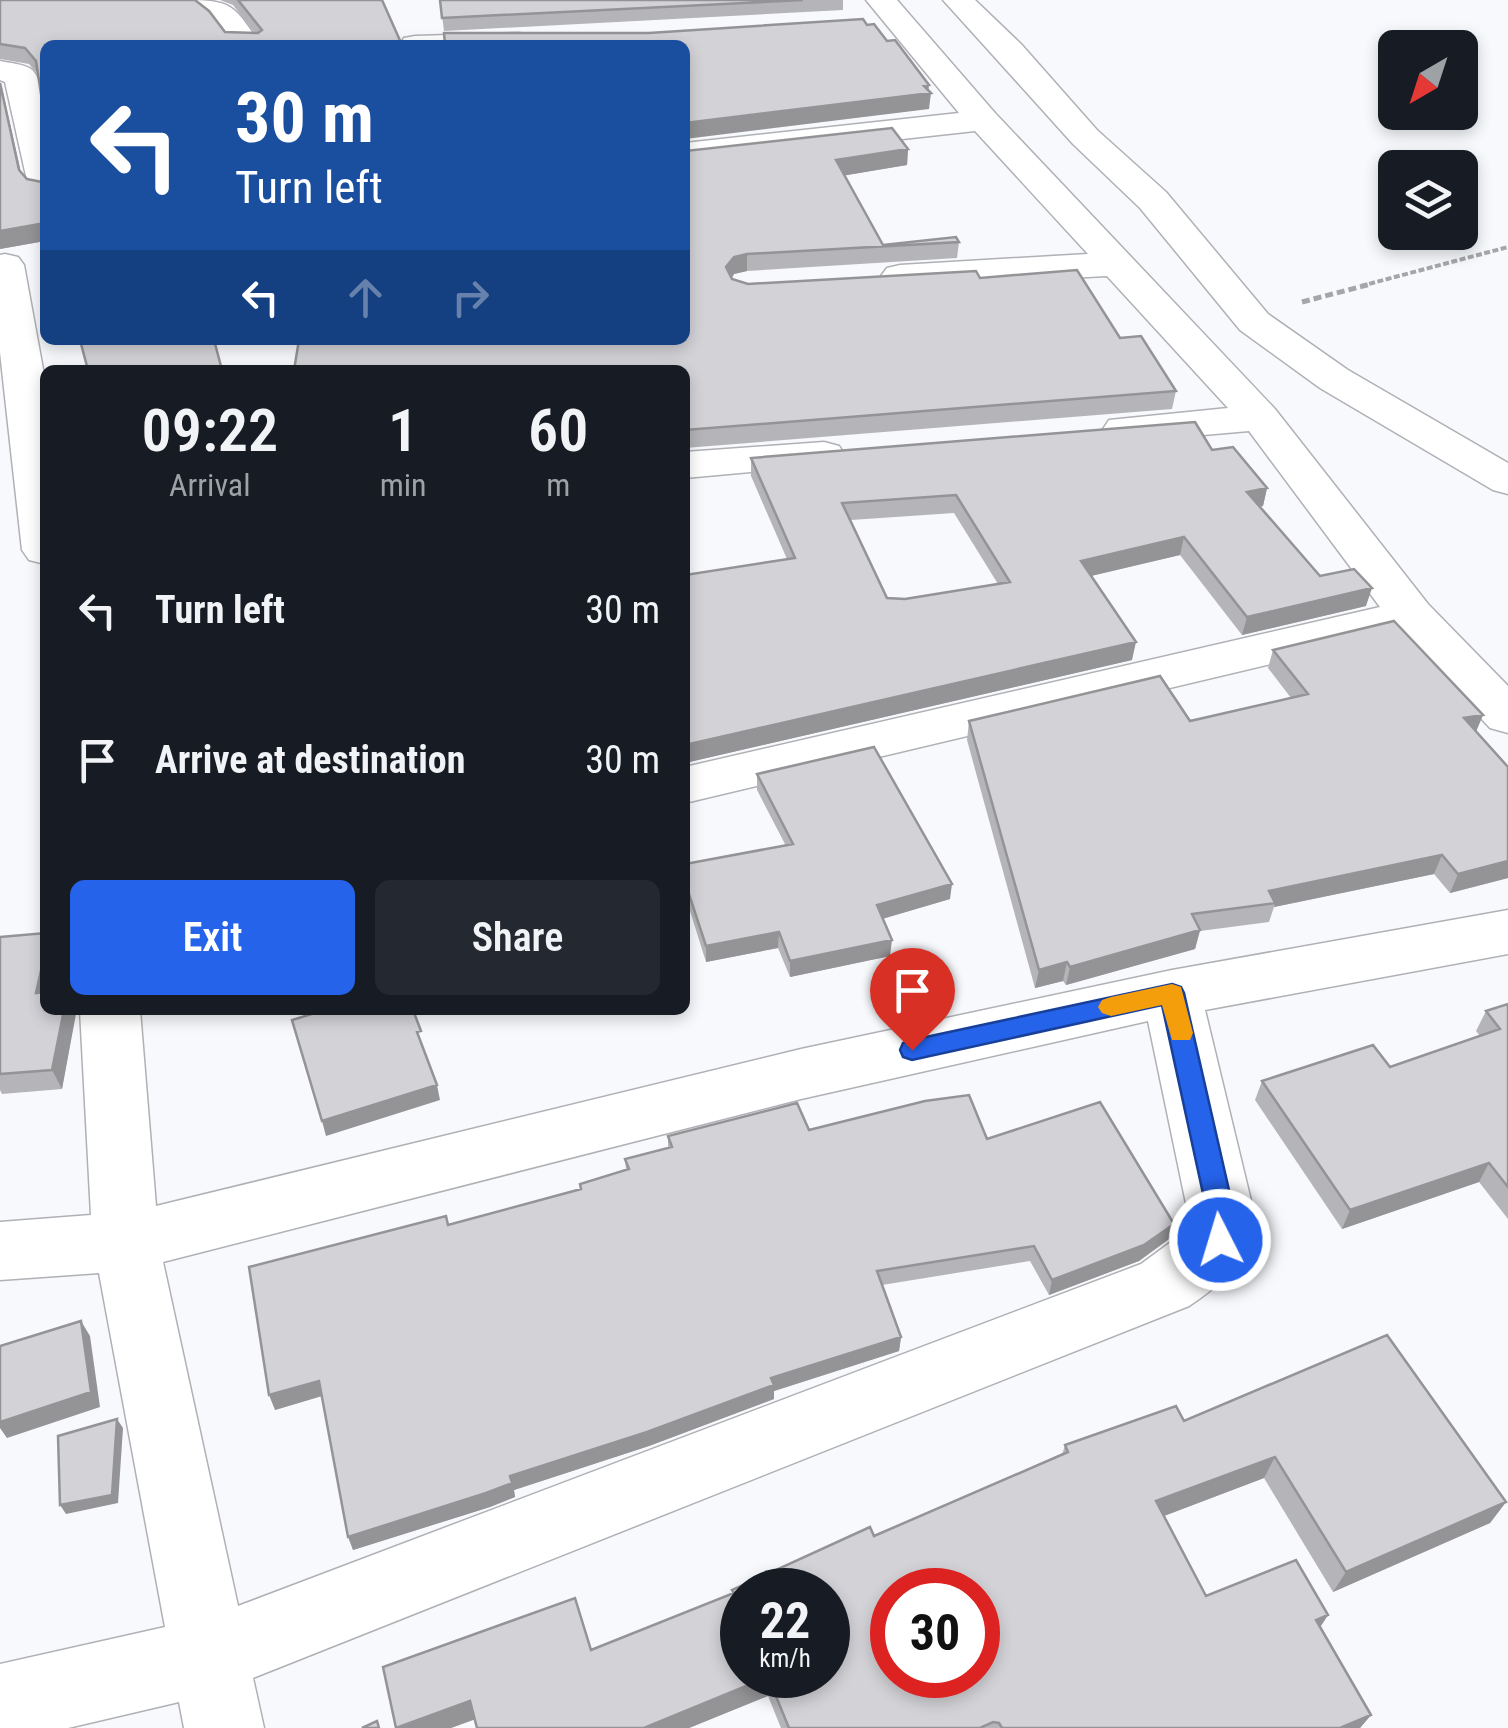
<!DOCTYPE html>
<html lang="en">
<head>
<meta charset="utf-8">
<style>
	:root { --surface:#171b24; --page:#242831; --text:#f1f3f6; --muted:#9ea1a6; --accent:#2563eb }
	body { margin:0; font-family:"Roboto Condensed",sans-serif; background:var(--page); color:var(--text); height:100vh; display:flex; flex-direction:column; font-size:38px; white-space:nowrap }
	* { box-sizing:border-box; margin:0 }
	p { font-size:32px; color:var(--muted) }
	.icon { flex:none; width:55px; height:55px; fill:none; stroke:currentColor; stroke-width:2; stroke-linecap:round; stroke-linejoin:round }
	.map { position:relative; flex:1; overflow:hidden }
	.sheet { position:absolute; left:40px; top:365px; width:650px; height:650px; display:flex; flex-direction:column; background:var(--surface); border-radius:15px; box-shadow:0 5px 15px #0003 }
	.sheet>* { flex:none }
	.guide { position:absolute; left:40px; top:40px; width:650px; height:305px; border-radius:15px; box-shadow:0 5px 15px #0003; background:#1a4fa0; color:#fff; overflow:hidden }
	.needle { width:65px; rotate:219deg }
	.tools { position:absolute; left:1378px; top:30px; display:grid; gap:20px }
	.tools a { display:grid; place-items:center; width:100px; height:100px; border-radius:15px; background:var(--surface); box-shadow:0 5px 15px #0003; font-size:50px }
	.speed { position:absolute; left:720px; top:1568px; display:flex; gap:20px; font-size:50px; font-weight:700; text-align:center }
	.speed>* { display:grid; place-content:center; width:130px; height:130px; border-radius:50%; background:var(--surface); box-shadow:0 5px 15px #0003; line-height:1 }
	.speed small { font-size:25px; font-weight:400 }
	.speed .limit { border:15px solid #d22; background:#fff; color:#111 }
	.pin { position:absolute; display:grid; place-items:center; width:85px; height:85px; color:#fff; margin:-102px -42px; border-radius:50% 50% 50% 0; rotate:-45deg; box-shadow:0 0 10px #0007 }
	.pin .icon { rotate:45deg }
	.me { position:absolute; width:110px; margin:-55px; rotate:355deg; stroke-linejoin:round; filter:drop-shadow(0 0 8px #0008) }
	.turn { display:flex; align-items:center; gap:35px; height:210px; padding:0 30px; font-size:45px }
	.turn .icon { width:130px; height:130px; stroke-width:2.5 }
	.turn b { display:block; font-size:70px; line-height:85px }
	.lanes { display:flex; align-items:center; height:95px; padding:0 30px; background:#0003; justify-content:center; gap:50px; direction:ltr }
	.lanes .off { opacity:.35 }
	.eta { display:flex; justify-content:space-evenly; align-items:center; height:170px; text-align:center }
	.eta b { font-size:60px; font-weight:600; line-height:70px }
	.cta { display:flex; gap:20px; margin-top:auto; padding:20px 30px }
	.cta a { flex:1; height:115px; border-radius:15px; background:var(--accent); color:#fff; font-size:40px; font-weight:600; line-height:115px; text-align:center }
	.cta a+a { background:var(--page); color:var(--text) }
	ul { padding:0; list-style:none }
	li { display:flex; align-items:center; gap:30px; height:150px; padding:0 30px }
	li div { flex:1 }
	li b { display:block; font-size:38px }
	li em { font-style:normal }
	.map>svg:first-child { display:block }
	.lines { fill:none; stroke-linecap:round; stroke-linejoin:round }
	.minor-casing { stroke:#afb1b5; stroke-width:3 }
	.path-far1 { stroke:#a4a6a9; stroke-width:4; stroke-dasharray:6 2.5; stroke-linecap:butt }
	.path { stroke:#a4a6a9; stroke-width:5; stroke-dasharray:8 4; stroke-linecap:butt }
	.minor { fill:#fff; fill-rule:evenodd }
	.wall { fill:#b5b5b9; fill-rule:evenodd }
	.shaded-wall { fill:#949396 }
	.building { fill:#d3d2d7; stroke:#949396; stroke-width:2.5; fill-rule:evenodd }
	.route { fill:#2563eb; stroke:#184099; stroke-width:2.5 }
	.slow { fill:#f59e0b }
</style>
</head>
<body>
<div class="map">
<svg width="1508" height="1728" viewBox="0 0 1508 1728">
	<rect width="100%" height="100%" fill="#f7f9fd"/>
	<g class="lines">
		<!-- minor casing -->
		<g class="minor-casing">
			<path id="minor" d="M185 0C234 0 234 6 261 45H231L215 23Z
				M866 0H897L995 113 1275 409 1428 604 1508 686V733L1490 728 1401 633 685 803V767L1380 607 1249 431 1124 442 1109 438 1103 429 1109 420 1228 408 1107 276 900 287 887 284 881 276 887 268 900 265 1088 254 975 131 685 163V143L959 113Z
				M943 0H975L1021 44 1097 130 1166 192 1268 314 1348 370 1508 463V494L1493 490 1320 388 1240 330 1140 208 1073 144Z
				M519 33 530 35 532 45H400L404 38 415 36Z
				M0 61C9 63 24 64 31 69 51 84 45 172 45 195L33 192 28 185 5 82 0 80Z
				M5 254 18 257 24 265 45 380V564L29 560 22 550 0 352V255Z
				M824 442 839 446 845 455 839 464 685 478V452Z
				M1508 910V954L1205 1010 1254 1213C1249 1259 1225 1282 1189 1306L253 1678 264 1728H184L179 1702 68 1728H0V1664L165 1627 99 1273 0 1280V1222L91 1215 80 1010H140L156 1206 801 1049 1172 970ZM1148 1021 1188 1213 1186 1231 1141 1264 238 1606 163 1262 801 1099Z"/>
		</g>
		<!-- path-far1 -->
		<path class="path-far1" d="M1361 286 1508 247"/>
		<!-- path -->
		<path class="path" d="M1302 302 1371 284"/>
		<!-- minor -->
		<use href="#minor" class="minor"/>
	</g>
	<!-- wall -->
	<path class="wall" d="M0 0 225 32 255 33 233 5 220 0H382L402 45H45V241L0 249 21 172 27 179 42 182 44 113 38 74 29 64 0 59Z
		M440 0H843V10L444 31Z
		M908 149 907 165 845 175 883 245 959 242 957 258 747 271 734 274 732 279 748 284 980 278 1120 338 1176 391 1172 409 685 448V151Z
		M1212 450 1267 488 1263 506 1260 507 1320 576 1366 606 1242 635 1180 555 1091 576 1132 660 685 763 787 559 751 476V458ZM954 513 998 584 905 599 887 598 851 520Z
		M1273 650 1483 715 1476 731 1508 767V878L1450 893 1434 874 1274 907 1269 922 1200 931 1195 949 1066 985 1063 981 1035 988 967 740 969 721H1190L1291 698 1268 668Z
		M757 774 950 899 882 919 890 956 790 977 778 948 706 962 685 895V864L786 846 757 790Z
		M0 937 45 1010H76L62 1089 2 1094 0 1090Z
		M1508 1004V1219L1479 1182 1342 1229 1255 1100 1262 1081 1390 1067 1480 1036 1476 1031 1486 1011Z
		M809 1130 987 1139 1169 1239 1139 1261 1049 1295 1030 1261 882 1285 901 1337 899 1351 774 1391V1399L649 1446 514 1490 515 1497 490 1507 353 1550 322 1396 275 1410 448 1225 580 1189V1184L626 1170 625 1159 668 1148V1136Z
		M1184 1421 1506 1502 1490 1523 1333 1592 1264 1478 1164 1516 1206 1596 1328 1615 1320 1627 1371 1715 1360 1728H781L768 1696 689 1728H477L474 1719 451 1728 591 1650 732 1594V1590L874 1536 1062 1455 1065 1445Z"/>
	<!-- shaded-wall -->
	<path class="shaded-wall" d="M0 79 24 186 19 170Z
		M929 85 928 94 931 93 929 109 685 139V123Z
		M908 149 907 165 836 177V160Z
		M45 223V241L0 249V231Z
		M747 254V271L734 274 726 284V267L734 257Z
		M1267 488 1263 506 1243 509 1247 492Z
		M1184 537 1180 555 1078 579 1081 561Z
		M1372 588 1366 606 1242 635 1247 617Z
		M1136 642 1132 660 685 763V745Z
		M1483 715 1475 734 1464 718Z
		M1442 855 1434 874 1274 907 1275 903 1269 891Z
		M1508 861V878L1450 893 1458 874Z
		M952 884 950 899 875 921 877 905Z
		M1200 930 1195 949 1066 985 1070 967Z
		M779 932 778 948 706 962V946Z
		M892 940 890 956 790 977V961Z
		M45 953V1010L36 993Z
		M1067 962 1063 981 1035 988 1039 970Z
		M64 1010H76V1014L62 1089 52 1070Z
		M437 1085 440 1100 326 1136 322 1121Z
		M1489 1163 1479 1182 1342 1229 1350 1210Z
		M1174 1224 1169 1239 1139 1261 1049 1295 1052 1280Z
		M81 1321 90 1336 100 1407 7 1438 0 1428V1422Z
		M901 1337 899 1351 774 1391V1399L649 1446 514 1490 515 1497 490 1507 353 1550 348 1537 771 1378Z
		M319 1381 325 1395 275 1410 269 1395Z
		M117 1419 123 1428 118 1503 66 1514 60 1505Z
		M1275 1457 1264 1478 1148 1522 1156 1501Z
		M1506 1502 1490 1523 1333 1592 1346 1572Z
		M1328 1615 1315 1635 1316 1620Z
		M768 1677V1696L689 1728H644Z
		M470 1701 476 1719 451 1728H396Z
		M1371 1715 1360 1728H1340Z"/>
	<!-- building -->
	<path class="building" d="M0 0H195L209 11 225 32 258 33 262 30 238 0H382L402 45H45V223L0 231V83L19 170 27 179 42 182 44 113 36 61 25 48 0 44Z
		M440 0H803L442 18Z
		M863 19 867 25 874 24 887 41 895 40 929 85 924 86 931 93 685 123V45H445L444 33H649Z
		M892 128 908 149 836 160 883 245 956 237 959 242 747 254 734 257 726 267 732 279 748 284 976 271 980 278 1077 270 1120 338 1141 336 1176 391 685 430V370H294L299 340H685V151Z
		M80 340H214L222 370H88Z
		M1195 422 1212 450 1233 447 1267 488 1247 492 1320 576 1354 569 1372 588 1247 617 1184 537 1081 561 1136 642 685 745V575L795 558 751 458ZM956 495 1010 582 905 599 887 598 842 503Z
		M1394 621 1483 715 1464 718 1508 767V861L1458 874 1442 855 1269 891 1275 903 1192 914 1200 930 1070 967 1067 962 1039 970 969 721 1160 676 1190 721 1308 694 1273 650Z
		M874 747 952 884 877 905 892 940 790 961 779 932 706 946 685 882V864L793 844 757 774Z
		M45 933V953L36 993 45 992V1010H64L52 1070 0 1074V937Z
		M1508 1004V1187L1489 1163 1350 1210 1262 1081 1373 1045 1390 1067 1500 1029 1486 1011Z
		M325 1010H413L421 1031 417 1032 437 1085 322 1121 292 1020Z
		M969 1095 987 1139 1100 1102 1174 1224 1144 1245 1052 1280 1034 1246 877 1271 901 1337 771 1378 774 1385 647 1432 510 1476 512 1483 486 1493 348 1537 319 1381 269 1395 249 1267 446 1216 448 1225 581 1189 580 1184 629 1169 625 1159 672 1147 668 1136 797 1103 809 1130 925 1101Z
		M81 1321 91 1392 0 1422V1346Z
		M1387 1335 1506 1502 1346 1572 1275 1457 1156 1501 1206 1596 1296 1560 1328 1615 1316 1620 1371 1715 1340 1728H1002L999 1723 993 1722 980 1728H789L768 1677 644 1728H477L470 1701 396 1728 383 1667 575 1598 591 1650 734 1593 732 1590 870 1527 874 1536 1068 1452 1065 1445 1176 1406 1184 1421ZM742 1590H828V1675H742ZM892 1590H978V1675H892Z
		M117 1419 112 1495 60 1505 58 1436Z
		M377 1721 379 1728H362Z"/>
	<!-- route -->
	<path class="route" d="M1172 984 1181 987 1184 993 1234 1212 1229 1249 1220 1252 1210 1249 1206 1240 1207 1212 1162 1005 912 1060 903 1057 900 1050 903 1043 912 1040Z"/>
	<!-- slow -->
	<path class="slow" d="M1172 984 1181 987 1193 1033 1190 1040H1172L1162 1005 1111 1016 1102 1013 1098 1007 1102 1000 1111 997Z"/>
</svg>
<div class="tools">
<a><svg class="needle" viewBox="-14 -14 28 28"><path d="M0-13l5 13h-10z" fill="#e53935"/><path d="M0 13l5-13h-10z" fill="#9ea1a6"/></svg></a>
<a><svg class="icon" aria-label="layers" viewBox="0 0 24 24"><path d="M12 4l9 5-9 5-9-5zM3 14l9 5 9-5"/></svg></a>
</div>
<div class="speed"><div>22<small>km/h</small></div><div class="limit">30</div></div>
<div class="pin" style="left:912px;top:1050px;background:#d93025"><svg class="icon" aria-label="arrive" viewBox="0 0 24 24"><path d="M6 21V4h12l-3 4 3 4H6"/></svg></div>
<svg class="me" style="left:1220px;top:1240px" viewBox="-20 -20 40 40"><circle r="17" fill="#2563eb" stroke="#fff" stroke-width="3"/><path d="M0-11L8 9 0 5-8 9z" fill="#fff"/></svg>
<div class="guide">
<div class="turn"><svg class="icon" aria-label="left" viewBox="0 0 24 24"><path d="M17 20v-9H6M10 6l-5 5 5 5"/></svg><div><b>30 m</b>Turn left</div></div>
<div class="lanes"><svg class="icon" aria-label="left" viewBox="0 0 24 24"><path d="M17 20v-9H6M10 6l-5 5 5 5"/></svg><svg class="icon off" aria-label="ahead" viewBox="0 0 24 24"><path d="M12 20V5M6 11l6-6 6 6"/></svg><svg class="icon off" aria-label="right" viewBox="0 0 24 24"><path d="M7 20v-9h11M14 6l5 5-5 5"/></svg></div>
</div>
<section class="sheet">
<div class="eta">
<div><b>09:22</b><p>Arrival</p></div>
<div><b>1</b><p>min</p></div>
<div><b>60</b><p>m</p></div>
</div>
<ul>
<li><svg class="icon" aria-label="left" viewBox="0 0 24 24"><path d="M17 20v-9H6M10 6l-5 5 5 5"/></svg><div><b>Turn left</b></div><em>30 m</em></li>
<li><svg class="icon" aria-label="arrive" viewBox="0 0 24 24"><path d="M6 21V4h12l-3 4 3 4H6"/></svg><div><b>Arrive at destination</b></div><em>30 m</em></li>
</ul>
<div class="cta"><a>Exit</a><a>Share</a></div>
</section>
</div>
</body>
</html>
